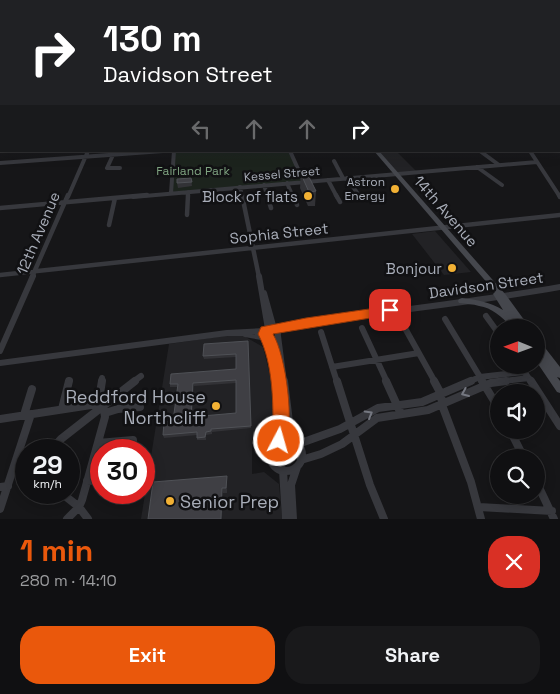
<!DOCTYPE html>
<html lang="en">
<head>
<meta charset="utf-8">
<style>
	:root { --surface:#101012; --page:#19191b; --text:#f1f3f6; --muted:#9c9d9f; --line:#303032; --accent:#ea580c }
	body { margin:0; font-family:"Space Grotesk",sans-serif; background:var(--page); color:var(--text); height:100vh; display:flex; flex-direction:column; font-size:19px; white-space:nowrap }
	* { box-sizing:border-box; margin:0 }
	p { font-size:16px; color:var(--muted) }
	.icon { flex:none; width:28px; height:28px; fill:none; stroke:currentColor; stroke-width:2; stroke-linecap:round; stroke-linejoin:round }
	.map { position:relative; height:519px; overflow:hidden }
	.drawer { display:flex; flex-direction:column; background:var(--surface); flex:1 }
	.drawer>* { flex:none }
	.guide { position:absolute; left:0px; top:0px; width:560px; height:152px; box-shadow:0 2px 12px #0003,0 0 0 1px var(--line); background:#202124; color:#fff; overflow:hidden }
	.needle { width:32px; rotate:271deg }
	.fabs { position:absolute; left:490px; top:319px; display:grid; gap:10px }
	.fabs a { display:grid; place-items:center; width:55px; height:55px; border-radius:50%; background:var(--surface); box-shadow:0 2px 12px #0003,0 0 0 1px var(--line); font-size:25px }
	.speed { position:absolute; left:15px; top:439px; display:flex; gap:10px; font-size:25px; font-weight:700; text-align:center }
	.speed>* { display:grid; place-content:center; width:65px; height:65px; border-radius:50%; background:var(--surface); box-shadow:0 2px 12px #0003,0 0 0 1px var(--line); line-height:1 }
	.speed small { font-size:12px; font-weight:400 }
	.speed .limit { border:8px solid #d22; background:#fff; color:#111 }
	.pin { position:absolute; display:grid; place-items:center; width:42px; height:42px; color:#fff; margin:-21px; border-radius:10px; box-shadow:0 2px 8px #0006 }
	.me { position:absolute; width:55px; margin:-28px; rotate:6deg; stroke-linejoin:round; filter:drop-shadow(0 0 4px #0008) }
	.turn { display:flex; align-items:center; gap:18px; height:105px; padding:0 20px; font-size:22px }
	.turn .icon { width:65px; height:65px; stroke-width:2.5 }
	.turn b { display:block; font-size:35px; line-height:42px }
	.lanes { display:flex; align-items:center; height:48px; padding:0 20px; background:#0003; justify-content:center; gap:25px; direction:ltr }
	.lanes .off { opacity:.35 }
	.round { display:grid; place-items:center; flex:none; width:52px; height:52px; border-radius:20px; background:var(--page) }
	.head { display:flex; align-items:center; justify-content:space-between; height:85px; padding:0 20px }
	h1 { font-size:30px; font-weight:700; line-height:38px; color:var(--accent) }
	.cta { display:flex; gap:10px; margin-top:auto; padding:10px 20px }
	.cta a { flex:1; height:58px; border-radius:20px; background:var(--accent); color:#fff; font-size:20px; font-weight:700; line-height:58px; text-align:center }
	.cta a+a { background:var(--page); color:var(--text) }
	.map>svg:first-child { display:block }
	.built { fill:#222225 }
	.green { fill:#1c231d }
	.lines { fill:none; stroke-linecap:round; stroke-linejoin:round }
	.street-far4 { stroke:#37383d; stroke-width:2.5 }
	.street-far3 { stroke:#37383d; stroke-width:4 }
	.street-far2 { stroke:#37383d; stroke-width:4.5 }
	.street-far1 { stroke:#37383d; stroke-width:6 }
	.street { stroke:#37383d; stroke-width:8 }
	.secondary { fill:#45474d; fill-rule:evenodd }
	.wall { fill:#323236; fill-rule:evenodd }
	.shaded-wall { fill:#212124 }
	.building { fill:#3f3f44; stroke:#4f5156; fill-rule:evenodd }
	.oneway { stroke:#757881 }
	.route { fill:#ea580c; stroke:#983908 }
	.poi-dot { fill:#f2b134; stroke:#111113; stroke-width:2 }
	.labels { text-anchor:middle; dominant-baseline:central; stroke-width:5; stroke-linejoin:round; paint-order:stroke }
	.far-park-label { font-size:12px; fill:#7fa381; stroke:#111113 }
	.far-street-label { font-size:12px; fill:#a8adb8; stroke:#111113 }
	.far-poi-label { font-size:12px; fill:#a8adb8; stroke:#111113; text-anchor:end }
	.poi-label { font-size:15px; fill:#a8adb8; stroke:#111113; text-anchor:end }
	.street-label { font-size:15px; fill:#a8adb8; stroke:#111113 }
	.near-poi-label { font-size:18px; fill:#a8adb8; stroke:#111113; text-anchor:end }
</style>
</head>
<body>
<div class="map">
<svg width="560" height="519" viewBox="0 0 560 519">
	<rect width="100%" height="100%" fill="#161618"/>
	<!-- built -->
	<path class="built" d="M397 152 417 172 396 173 378 153Z
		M435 231 471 272 444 275 412 234Z
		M237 334 244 336 263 347 272 383 275 429 262 438 252 439V474L264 472 279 484 282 519H141L169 344Z"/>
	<!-- green -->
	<path class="green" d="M175 151H289L303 181 172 192Z"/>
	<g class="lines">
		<!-- street-far4 -->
		<path class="street-far4" d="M0 115 1 113"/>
		<!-- street-far3 -->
		<path class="street-far3" d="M290 151 303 180
			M480 151 499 165
			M530 151 560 197
			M113 155 107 168H120
			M334 161 343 178
			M0 163 163 151
			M477 167 502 185
			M347 178 360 197
			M328 180 337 197
			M287 183 293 197
			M264 185 268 197
			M240 187 242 197
			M171 193 174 151
			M68 197 88 151
			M133 197 537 162
			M188 197V192"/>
		<!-- street-far2 -->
		<path class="street-far2" d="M242 195 259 277
			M267 195 271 208
			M293 195 297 205
			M336 195 340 202
			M359 195 362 199
			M559 195 560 197
			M0 208 147 195
			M187 215 188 195
			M109 225 115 198
			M0 275 560 215
			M32 277 68 195"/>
		<!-- street-far1 -->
		<path class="street-far1" d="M259 276 268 329
			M264 293 274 329
			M486 316 499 334
			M445 319 483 382
			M401 321 435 382
			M266 334a6 6 0 1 1 12 0a6 6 0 1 1-12 0Z
			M362 328 387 382
			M275 329C370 312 465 304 560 287
			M321 332 337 382
			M245 334 267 338
			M278 336 284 382
			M268 338 277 382
			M0 351 33 276
			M0 363 227 333 266 331
			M520 365 531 382
			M332 367 419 353
			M101 382 102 378
			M133 382 141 376
			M468 382 480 377 524 372
			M496 382 529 378"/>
		<!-- street -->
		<path class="street" d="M277 381 281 414 279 441
			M284 381 289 422 294 441
			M337 381 370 485 384 519
			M386 381 401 414
			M434 381 441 394 442 405 471 482 481 519
			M482 381 499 409
			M531 381 560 426
			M98 405 102 381
			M62 409 69 381
			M105 413 118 409 140 407
			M24 415 32 389
			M0 419 91 405H98L104 410 105 417 82 500 79 507 67 519
			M510 430 524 458
			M270 455a16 16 0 1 1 32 0a16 16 0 1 1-32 0Z
			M98 443 133 440
			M298 444 340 429 378 408 422 402 471 381
			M51 450 61 439 135 381
			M301 460 321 454 342 444 377 418 428 410 491 383 506 381
			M283 470 286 519
			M87 481 101 480
			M536 481 554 519
			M0 487 8 486
			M60 492 79 507 88 519
			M479 507 552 511
			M0 509 31 414
			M293 519 291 485 297 467"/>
		<!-- secondary -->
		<path class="secondary" d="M0 102H1V104H0Z
			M374 151H379L506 295 530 328H512C503 318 493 308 479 306 473 304 466 304 459 303L458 301 459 299 462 298C477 300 490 302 503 310L493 294 495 292Z
			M536 339 539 340 560 367V378L557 377 560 381V393L557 392 536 361Z"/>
	</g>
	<!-- wall -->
	<path class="wall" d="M301 174 316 191 315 206H308L300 188Z
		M191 178 192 186 178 188 177 183Z
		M248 341 251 428 212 432V434L206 435V440H197V435L164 438 163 435 173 421 178 387H170V384L236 369V357L204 359 203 356ZM236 383V413L192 417 194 386Z
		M128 447 129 450H101V475L95 474 94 472 100 448Z
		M227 481V493H223L222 519H148Z"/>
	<!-- shaded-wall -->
	<path class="shaded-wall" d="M193 383 194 386 191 420V417Z
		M222 488 223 493 222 519H221Z"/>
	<!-- building -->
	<path class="building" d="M307 173 316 191 309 192 301 174Z
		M191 178 192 182 177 183V179Z
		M248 341 251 426 211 429V431L206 432 205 437 197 438V432L163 435 164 422 173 421 178 384H170L171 374 236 369V354L203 356 204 344ZM236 380V413L191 417 193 383Z
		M128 447 127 450H101V473L94 472 100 448Z
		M227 476 226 488H222L221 519H148L153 482Z"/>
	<!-- one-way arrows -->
	<defs><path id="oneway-chevron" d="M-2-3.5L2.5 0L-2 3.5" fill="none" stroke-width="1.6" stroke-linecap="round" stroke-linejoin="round" transform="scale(1.25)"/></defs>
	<g class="oneway">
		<use href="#oneway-chevron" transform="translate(465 393) rotate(157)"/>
		<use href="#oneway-chevron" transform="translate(369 414) rotate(-30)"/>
	</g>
	<!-- sky -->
	<linearGradient id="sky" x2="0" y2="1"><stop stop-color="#0c0c0d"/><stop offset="0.54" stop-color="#363c48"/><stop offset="1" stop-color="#363c48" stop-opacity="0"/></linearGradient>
	<rect width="560" height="160" fill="url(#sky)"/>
	<!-- route -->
	<path class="route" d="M390 306 395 307 396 310 395 314 273 334C286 356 295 424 285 447L279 449 273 447C269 438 273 430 273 420 273 392 271 358 258 334L261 327 306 318Z"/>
	<!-- markers -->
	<g class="poi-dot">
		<circle cx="395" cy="189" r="5"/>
		<circle cx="308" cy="196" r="5"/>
		<circle cx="452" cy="268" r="5"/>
		<circle cx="216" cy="406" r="5"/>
		<circle cx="170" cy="501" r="5"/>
	</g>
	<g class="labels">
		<!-- far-park labels -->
		<g class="far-park-label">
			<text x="193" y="171">Fairland Park</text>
		</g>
		<!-- far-street labels -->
		<g class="far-street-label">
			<text transform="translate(282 174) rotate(-5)">Kessel Street</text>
		</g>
		<!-- far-poi labels -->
		<g class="far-poi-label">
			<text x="385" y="182">Astron<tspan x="385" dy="14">Energy</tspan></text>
		</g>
		<!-- poi labels -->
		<g class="poi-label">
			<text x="298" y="196">Block of flats</text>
			<text x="442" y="268">Bonjour</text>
		</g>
		<!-- street labels -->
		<g class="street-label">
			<text transform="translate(446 211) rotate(49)">14th Avenue</text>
			<text transform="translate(38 233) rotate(-67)">12th Avenue</text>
			<text transform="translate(279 233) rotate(-6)">Sophia Street</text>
			<text transform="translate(486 285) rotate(-8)">Davidson Street</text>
		</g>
		<!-- near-poi labels -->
		<g class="near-poi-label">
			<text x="206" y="396">Reddford House<tspan x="206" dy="21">Northcliff</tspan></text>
			<text x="180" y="501" text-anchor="start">Senior Prep</text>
		</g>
	</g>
</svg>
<div class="fabs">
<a><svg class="needle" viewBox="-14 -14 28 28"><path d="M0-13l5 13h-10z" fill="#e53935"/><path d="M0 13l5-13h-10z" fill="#9c9d9f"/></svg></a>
<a><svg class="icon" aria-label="sound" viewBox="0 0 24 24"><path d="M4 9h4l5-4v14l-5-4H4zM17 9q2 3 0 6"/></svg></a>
<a><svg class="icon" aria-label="search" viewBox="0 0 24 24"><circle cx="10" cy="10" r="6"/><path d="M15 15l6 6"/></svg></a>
</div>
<div class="speed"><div>29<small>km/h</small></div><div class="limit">30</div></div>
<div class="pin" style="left:390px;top:310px;background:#d93025"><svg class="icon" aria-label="arrive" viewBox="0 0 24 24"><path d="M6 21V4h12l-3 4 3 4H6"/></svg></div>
<svg class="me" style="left:279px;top:441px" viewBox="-20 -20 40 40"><circle r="17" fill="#ea580c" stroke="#fff" stroke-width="3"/><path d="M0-11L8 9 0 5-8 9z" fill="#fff"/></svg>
<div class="guide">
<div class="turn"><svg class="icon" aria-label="right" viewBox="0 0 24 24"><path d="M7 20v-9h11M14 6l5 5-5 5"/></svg><div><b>130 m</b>Davidson Street</div></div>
<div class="lanes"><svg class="icon off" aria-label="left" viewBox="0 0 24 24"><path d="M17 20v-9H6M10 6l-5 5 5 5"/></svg><svg class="icon off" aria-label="ahead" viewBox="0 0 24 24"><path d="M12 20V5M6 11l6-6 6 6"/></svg><svg class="icon off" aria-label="ahead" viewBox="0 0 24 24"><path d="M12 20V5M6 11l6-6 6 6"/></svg><svg class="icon" aria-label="right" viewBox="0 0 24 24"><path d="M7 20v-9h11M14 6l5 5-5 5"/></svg></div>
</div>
</div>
<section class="drawer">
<div class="head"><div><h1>1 min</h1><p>280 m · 14:10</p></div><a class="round" style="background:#d93025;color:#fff"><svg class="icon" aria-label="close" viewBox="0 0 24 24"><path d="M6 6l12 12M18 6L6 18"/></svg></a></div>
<div class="cta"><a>Exit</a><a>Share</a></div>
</section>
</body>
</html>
